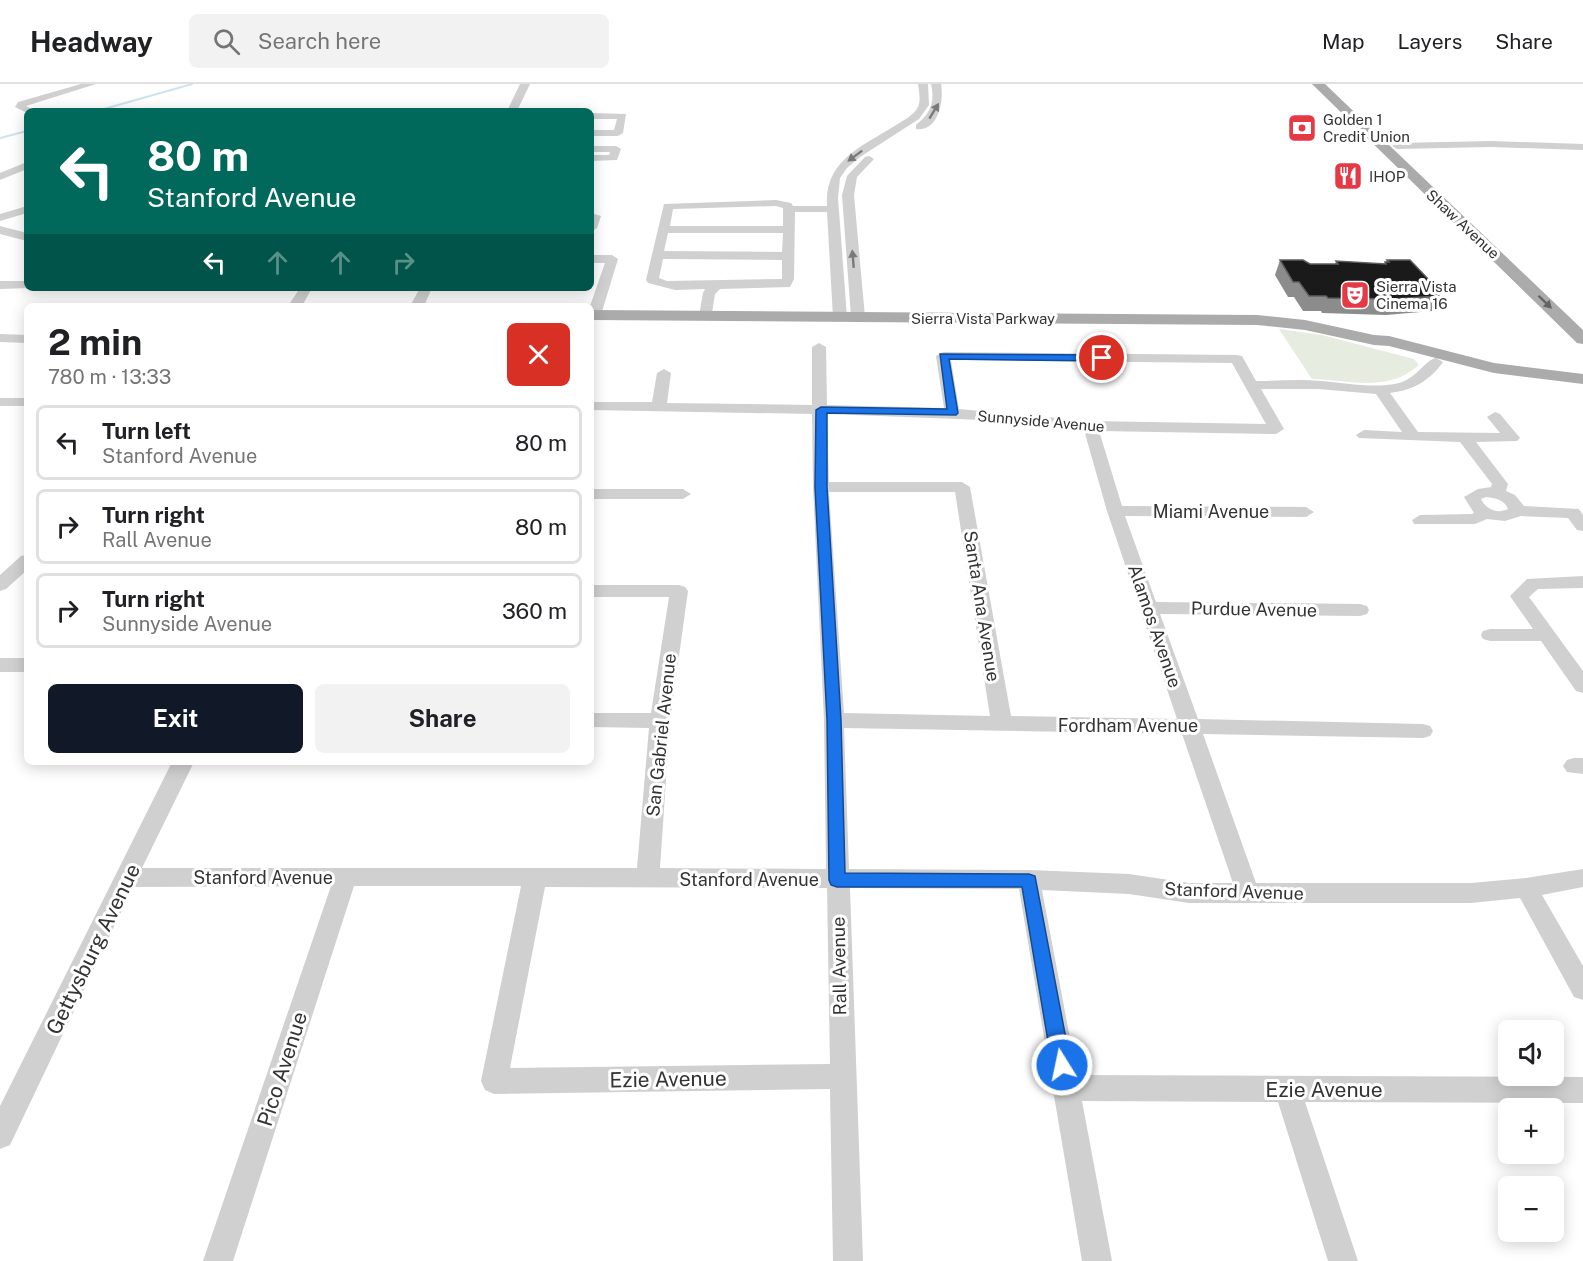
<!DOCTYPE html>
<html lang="en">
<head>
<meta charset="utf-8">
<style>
	:root { --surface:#fff; --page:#f2f2f2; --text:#202124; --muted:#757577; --line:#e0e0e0; --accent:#111827 }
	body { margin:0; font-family:"Public Sans",sans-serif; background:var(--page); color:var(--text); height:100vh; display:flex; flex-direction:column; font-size:22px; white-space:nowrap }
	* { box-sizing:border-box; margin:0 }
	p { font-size:20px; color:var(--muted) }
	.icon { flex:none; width:33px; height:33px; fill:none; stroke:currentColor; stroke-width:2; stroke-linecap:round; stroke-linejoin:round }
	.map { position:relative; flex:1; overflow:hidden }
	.details { position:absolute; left:24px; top:219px; width:570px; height:462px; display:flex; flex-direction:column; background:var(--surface); border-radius:9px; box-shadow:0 3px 15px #0003 }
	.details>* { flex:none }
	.hud { position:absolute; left:24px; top:24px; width:570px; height:183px; border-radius:9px; box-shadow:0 3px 15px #0003; background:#00695c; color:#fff; overflow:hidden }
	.buttons { position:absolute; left:1498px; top:936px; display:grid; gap:12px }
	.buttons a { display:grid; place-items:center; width:66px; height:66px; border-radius:9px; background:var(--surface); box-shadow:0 3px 15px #0003; font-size:30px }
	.pin { position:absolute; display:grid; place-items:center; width:51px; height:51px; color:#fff; margin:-26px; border:3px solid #fff; border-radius:50%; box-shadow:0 2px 6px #0007 }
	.me { position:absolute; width:66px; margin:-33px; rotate:350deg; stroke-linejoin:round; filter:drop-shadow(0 0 4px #0008) }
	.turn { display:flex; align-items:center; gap:21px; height:126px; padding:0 24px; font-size:27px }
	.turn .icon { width:78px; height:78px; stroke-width:2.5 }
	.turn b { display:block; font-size:42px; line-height:51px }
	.lanes { display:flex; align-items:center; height:57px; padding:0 24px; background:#0003; justify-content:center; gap:30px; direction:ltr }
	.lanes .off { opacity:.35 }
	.round { display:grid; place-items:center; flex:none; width:63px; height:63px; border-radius:9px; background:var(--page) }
	.head { display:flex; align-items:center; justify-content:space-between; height:102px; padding:0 24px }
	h1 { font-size:36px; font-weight:700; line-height:45px }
	.cta { display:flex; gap:12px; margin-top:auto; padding:12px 24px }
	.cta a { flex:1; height:69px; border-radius:9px; background:var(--accent); color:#fff; font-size:24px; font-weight:700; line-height:69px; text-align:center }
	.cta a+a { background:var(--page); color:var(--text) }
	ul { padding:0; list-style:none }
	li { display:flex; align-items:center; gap:18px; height:75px; margin:0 12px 9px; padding:0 12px; border:3px solid var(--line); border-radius:9px }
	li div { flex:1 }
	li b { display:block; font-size:22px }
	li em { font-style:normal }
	header { display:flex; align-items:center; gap:36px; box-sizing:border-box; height:84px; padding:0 30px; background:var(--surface); border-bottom:2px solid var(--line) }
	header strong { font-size:28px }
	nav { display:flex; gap:33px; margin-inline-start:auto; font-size:21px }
	.search { width:420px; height:54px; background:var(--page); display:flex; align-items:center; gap:15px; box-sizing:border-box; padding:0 21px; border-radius:9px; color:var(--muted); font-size:22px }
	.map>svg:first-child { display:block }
	.green { fill:#e6ecdf }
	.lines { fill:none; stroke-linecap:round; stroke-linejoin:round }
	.stream { stroke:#cfe2ee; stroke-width:2 }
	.minor { fill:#d0d0d0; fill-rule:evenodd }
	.major { fill:#ababab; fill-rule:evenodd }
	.wall { fill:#8c8c8c }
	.building { fill:#1a1a1a; stroke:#5f5f5f; stroke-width:1.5 }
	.oneway { fill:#7a7a7a }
	.oneway2 { fill:#636363 }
	.route { fill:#1a73e8; stroke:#114b97; stroke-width:1.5 }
	.labels { text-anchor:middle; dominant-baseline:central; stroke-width:6; stroke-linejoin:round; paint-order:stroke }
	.far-poi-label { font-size:15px; fill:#333; stroke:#fff; text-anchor:start }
	.far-street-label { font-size:15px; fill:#333; stroke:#fff }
	.street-label { font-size:18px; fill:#333; stroke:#fff }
	.near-street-label { font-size:21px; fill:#333; stroke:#fff }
</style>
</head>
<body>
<header>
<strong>Headway</strong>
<div class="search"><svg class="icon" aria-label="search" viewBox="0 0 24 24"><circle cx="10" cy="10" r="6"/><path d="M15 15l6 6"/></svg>Search here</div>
<nav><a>Map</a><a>Layers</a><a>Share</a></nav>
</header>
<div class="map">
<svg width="1583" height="1177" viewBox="0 0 1583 1177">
	<rect width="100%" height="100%" fill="#fff"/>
	<!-- green -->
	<path class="green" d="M1279 245 1322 251 1414 275 1419 281C1388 309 1349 296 1312 295Z"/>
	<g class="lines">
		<!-- stream -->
		<path class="stream" d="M97 27 192 0
			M0 54 27 47"/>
		<!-- minor -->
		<path class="minor" d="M81 0H96L26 22 36 27H27V29L15 23 18 18Z
			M520 0H530L517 27H507Z
			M918 0H928L929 21 919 35 860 73 847 84 840 94 838 114 847 233 845 236H835L833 233 827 128H795L794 195 790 203 720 205 715 210 711 235 706 236 699 232 703 209 705 205 675 206 648 199 646 196 664 120 776 116 791 119 793 122H827C824 76 863 62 896 41 904 36 913 32 918 23 921 17 919 7 918 0ZM776 122 783 124V142H670L673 125ZM668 149H783L782 168 664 167ZM663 175 782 176V195L667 197 659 194Z
			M931 0H941C944 16 939 48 916 45V41C931 29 935 18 931 0Z
			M591 29 626 30 623 49 618 52H591V46H614L617 35H591Z
			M1491 57 1583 60V66L1491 63 1397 65 1392 62 1397 59Z
			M591 62H616L621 65 617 76 591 77V71H609L610 68H591Z
			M869 72 874 75 857 93 854 111 865 233 858 237 851 233 842 111 847 92 865 73Z
			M27 78V85L0 96V89Z
			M27 122V129L0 137V130Z
			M591 129 601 132 597 144 591 148Z
			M0 142 27 149V157L0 150Z
			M591 171H612L618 175 601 231 594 235 591 234 590 222 605 179H591Z
			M0 197H27V204H30L0 205Z
			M300 204H312L302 222H288Z
			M420 204H432L424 222H410Z
			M0 250 27 251V259L0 258Z
			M819 259 826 263 827 321 944 324 936 272 943 268 1237 271 1242 272 1256 297C1278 297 1299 295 1321 297 1346 299 1374 305 1399 299 1417 294 1425 276 1436 274L1443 278C1429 297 1414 306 1390 309L1418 348 1500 349 1487 333 1495 328 1500 330 1520 354 1517 357 1476 358 1508 400 1506 407 1515 411 1524 422 1579 425 1583 431V447L1577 446 1568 434 1521 432 1505 437 1487 435 1475 440H1414L1412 436 1420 431 1472 430 1474 429 1464 413 1478 405 1491 403 1492 400 1460 358 1359 354 1356 351 1364 346 1402 348 1376 310 1318 305H1261L1284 345 1276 350 1099 347 1122 422 1306 423 1314 428 1306 433 1125 432 1156 518 1360 520 1367 522 1369 526 1367 530 1360 532 1160 530 1198 635 1423 640 1430 642 1433 647 1430 652 1423 654 1203 650 1256 799H1471L1526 794 1583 785V803L1542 811 1583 882V916L1574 913 1520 814 1471 819H1189L1129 810 1042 806 1077 991 1583 993V1019L1305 1018 1358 1177H1328L1278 1018 1082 1017 1112 1177H1082L1019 805 850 804 863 1177H833L830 1005 494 1010 485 1006 481 997 521 802H354L233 1177H203L331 802 133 803 10 1061 0 1065V1022L172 678H194L142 784H637L649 644 591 643V629H651L669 513H591V501H679L685 503 688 507 670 637 660 784 826 785 824 636 813 403 812 330 591 326V318H652L657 289 664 285 671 289 667 319 812 321V263ZM951 276 1232 279 1266 340 1090 337 959 325ZM827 330 983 336 1084 346 1107 427 1177 635 1011 632 970 403 962 398H829ZM829 408H955L990 632 844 629ZM1486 413C1495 414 1505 416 1508 425 1498 430 1486 426 1481 415ZM844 644 1182 650 1233 799H1189L1129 790 1029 786 849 785ZM545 803 827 804 830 980 510 984Z
			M0 314H27V322H0Z
			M591 405H683L691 410 683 415H591Z
			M27 471V486L6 505 0 507V491L21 472Z
			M1583 492V504L1538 505 1529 513 1583 587V609L1576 607 1541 557H1490L1483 555 1481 551 1483 547 1490 545H1533L1510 512 1527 495Z
			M0 574H27V588H0Z
			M1574 674H1583V690L1567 688 1563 682 1567 676Z"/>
		<!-- major -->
		<path class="major" d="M1312 0H1325L1583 246V260L1577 259Z
			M591 226 1257 231 1305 236 1374 251 1389 252 1494 279 1583 290V300L1494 289 1389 262 1374 261 1305 246 1257 241 591 236Z"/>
	</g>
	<!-- wall -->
	<path class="wall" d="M1280 176 1310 180H1335L1336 177 1384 180 1387 176 1429 201 1439 212 1432 227 1386 231 1322 229 1321 227H1303L1294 213H1288L1275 191Z"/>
	<!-- building -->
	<path class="building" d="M1280 176H1303L1310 180H1338L1336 177 1386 180 1385 178H1389L1387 176H1410L1431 198 1429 201 1439 212 1392 215 1328 214 1326 212H1309L1299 198H1293Z"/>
	<!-- one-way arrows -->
	<defs><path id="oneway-solid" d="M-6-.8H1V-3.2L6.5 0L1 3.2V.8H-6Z" transform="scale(1.5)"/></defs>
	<g class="oneway">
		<use href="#oneway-solid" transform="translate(934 27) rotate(-59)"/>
		<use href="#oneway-solid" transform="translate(855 72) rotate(143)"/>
		<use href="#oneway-solid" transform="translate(853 175) rotate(-95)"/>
	</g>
	<use class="oneway2" href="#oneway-solid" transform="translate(1545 218) rotate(44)"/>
	<!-- route -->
	<path class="route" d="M940 270 1102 271 1107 274 1102 277 949 275 958 329 956 331 827 329V403L841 636 845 789 1029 790 1035 792 1071 981 1068 987 1062 990 1055 987 1052 981 1022 803H837L831 801 829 796 827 636 815 403 816 326 821 323 947 325Z"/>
	<!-- icons -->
	<defs>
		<g id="bank-square" transform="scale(1.5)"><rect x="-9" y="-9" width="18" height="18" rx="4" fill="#e63946" stroke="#fff"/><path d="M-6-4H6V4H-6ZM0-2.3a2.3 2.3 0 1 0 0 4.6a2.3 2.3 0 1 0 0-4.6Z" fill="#fff"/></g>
		<g id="restaurant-square" transform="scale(1.5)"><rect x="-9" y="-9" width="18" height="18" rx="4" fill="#e63946" stroke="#fff"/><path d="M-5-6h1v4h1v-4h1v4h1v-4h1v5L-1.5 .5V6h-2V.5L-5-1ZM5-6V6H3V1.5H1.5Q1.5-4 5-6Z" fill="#fff"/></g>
		<g id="theatre-square" transform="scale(1.5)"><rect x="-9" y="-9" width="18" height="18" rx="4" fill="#e63946" stroke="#fff"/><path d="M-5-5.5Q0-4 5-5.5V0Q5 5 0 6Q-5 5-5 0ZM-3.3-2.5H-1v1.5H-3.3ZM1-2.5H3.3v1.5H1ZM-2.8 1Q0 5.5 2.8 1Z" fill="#fff"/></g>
	</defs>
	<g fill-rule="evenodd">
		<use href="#bank-square" x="1302" y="44"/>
		<use href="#restaurant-square" x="1348" y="92"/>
		<use href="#theatre-square" x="1355" y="211"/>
	</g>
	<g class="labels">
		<!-- far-poi labels -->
		<g class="far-poi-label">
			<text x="1323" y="35">Golden 1<tspan x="1323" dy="17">Credit Union</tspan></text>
			<text x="1369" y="92">IHOP</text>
			<text x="1376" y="202">Sierra Vista<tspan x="1376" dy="17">Cinema 16</tspan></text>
		</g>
		<!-- far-street labels -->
		<g class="far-street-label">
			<text transform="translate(1463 140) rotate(43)">Shaw Avenue</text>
			<text x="983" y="234">Sierra Vista Parkway</text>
			<text transform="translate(1041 337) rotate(5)">Sunnyside Avenue</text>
		</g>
		<!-- street labels -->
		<g class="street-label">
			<text x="1211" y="427">Miami Avenue</text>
			<text transform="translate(982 522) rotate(81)">Santa Ana Avenue</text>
			<text transform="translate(1254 525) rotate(1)">Purdue Avenue</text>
			<text transform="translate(1155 542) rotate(71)">Alamos Avenue</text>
			<text x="1128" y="641">Fordham Avenue</text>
			<text transform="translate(661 651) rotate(-84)">San Gabriel Avenue</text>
			<text x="263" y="793">Stanford Avenue</text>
			<text x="749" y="795">Stanford Avenue</text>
			<text transform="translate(1234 807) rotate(2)">Stanford Avenue</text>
			<text transform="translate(839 882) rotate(-91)">Rall Avenue</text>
		</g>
		<!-- near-street labels -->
		<g class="near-street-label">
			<text transform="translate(93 865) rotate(-64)">Gettysburg Avenue</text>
			<text transform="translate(282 985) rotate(-72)">Pico Avenue</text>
			<text transform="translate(668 995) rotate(-1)">Ezie Avenue</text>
			<text x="1324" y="1005">Ezie Avenue</text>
		</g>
	</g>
</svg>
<div class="buttons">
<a><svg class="icon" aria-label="sound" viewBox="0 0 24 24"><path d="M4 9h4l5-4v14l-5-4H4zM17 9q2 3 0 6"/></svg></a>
<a>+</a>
<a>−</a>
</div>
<div class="pin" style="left:1102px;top:274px;background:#d93025"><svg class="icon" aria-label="arrive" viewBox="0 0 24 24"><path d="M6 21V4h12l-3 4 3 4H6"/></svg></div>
<svg class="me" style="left:1062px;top:981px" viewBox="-20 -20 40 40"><circle r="17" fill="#1a73e8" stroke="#fff" stroke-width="3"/><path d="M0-11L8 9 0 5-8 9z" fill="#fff"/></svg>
<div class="hud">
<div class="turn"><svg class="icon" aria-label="left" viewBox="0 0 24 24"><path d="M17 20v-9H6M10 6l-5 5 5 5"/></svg><div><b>80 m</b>Stanford Avenue</div></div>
<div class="lanes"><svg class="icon" aria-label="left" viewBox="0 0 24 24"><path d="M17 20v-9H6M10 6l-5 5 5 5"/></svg><svg class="icon off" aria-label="ahead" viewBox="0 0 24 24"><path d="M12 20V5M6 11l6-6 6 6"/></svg><svg class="icon off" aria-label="ahead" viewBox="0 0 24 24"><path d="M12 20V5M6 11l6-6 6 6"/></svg><svg class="icon off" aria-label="right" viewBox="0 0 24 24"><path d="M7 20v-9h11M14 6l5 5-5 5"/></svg></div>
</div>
<section class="details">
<div class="head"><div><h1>2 min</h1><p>780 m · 13:33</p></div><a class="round" style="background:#d93025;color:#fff"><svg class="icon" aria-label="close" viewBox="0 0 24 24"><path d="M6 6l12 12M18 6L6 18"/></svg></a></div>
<ul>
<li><svg class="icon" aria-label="left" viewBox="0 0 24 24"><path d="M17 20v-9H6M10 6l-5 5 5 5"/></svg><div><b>Turn left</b><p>Stanford Avenue</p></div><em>80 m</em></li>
<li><svg class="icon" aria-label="right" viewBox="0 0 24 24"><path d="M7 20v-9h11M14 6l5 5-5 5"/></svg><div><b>Turn right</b><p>Rall Avenue</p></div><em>80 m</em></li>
<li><svg class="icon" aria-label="right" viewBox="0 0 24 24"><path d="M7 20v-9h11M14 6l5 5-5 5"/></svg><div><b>Turn right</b><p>Sunnyside Avenue</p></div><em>360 m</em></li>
</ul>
<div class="cta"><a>Exit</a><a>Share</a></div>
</section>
</div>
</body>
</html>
